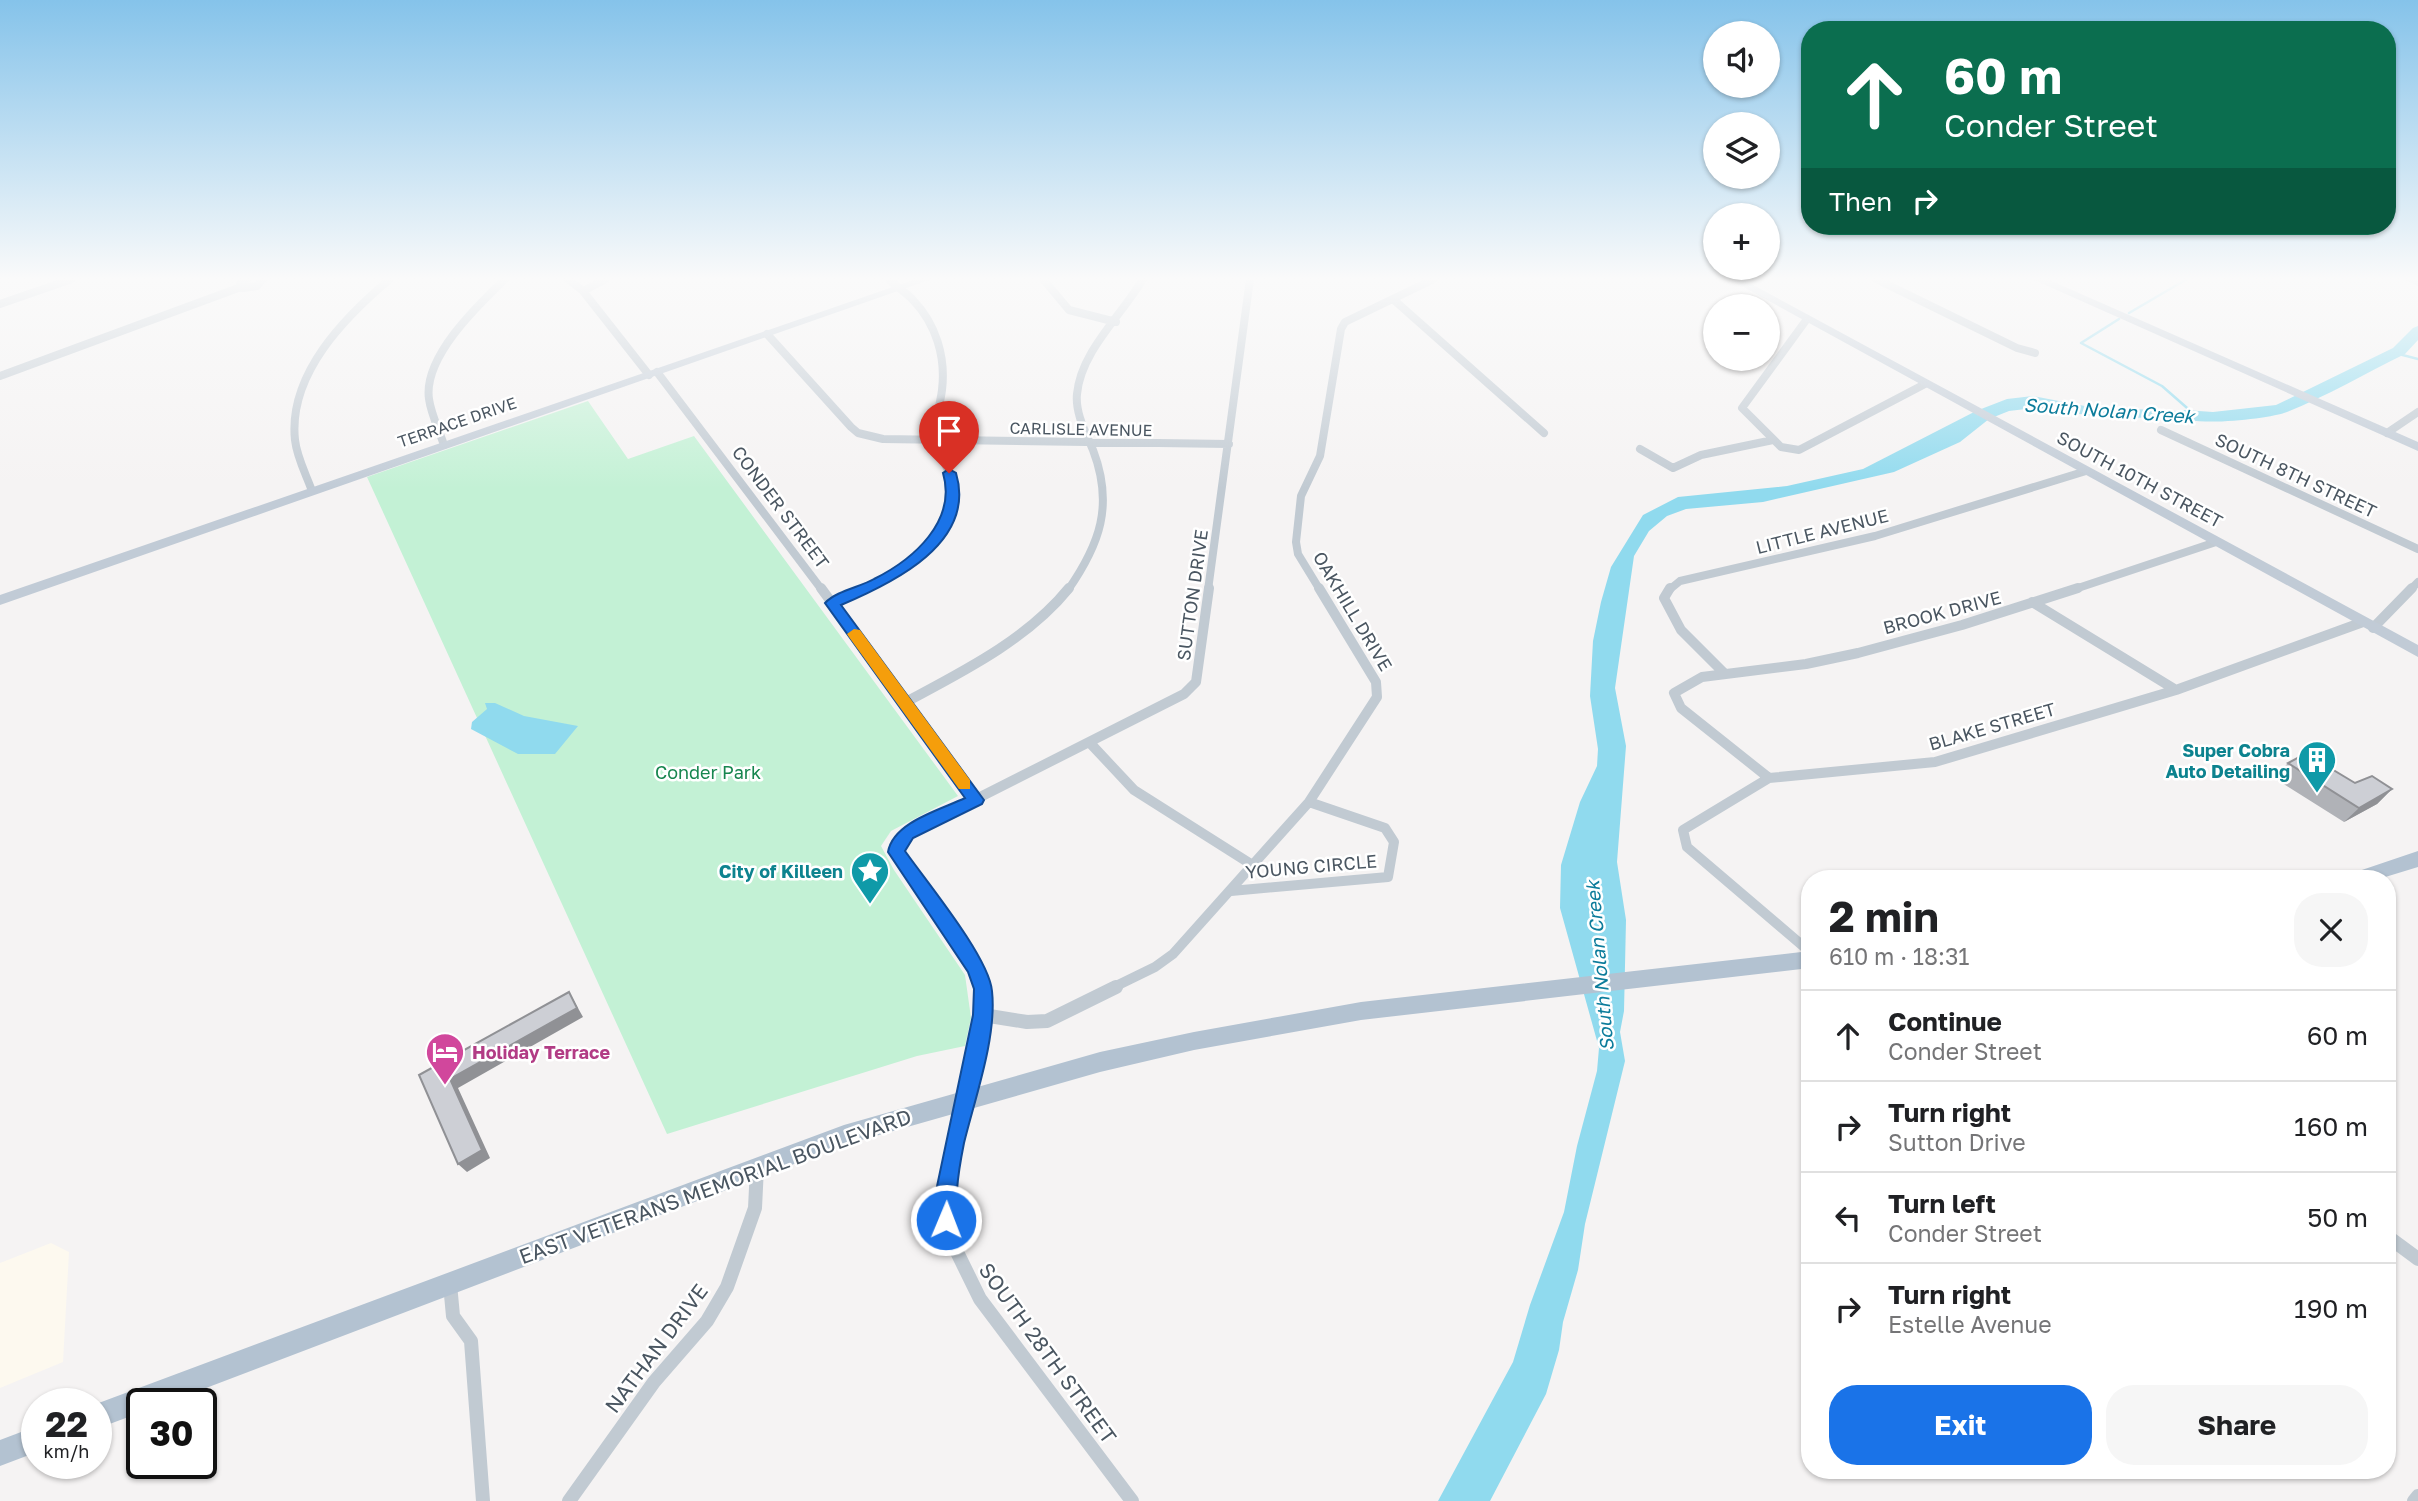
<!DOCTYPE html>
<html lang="en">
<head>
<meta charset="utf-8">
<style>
	:root { --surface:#fff; --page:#f6f6f6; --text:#202124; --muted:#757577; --line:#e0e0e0; --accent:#1a73e8 }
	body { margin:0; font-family:"Golos Text",sans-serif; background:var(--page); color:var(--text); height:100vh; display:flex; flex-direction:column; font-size:26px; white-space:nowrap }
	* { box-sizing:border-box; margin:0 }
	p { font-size:23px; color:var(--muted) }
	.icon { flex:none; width:38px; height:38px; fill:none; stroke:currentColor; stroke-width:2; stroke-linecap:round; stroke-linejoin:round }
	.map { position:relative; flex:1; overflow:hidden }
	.drawer { position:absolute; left:1801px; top:870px; width:595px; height:609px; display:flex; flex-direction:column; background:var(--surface); border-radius:28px; box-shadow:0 2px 5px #0004 }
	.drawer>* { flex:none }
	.guide { position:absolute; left:1801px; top:21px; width:595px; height:214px; border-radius:28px; box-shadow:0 2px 5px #0004; background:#0b6e4f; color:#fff; overflow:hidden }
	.buttons { position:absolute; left:1703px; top:21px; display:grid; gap:14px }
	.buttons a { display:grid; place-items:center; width:77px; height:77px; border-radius:50%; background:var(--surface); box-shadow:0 2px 5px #0004; font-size:35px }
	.speed { position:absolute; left:21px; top:1388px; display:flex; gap:14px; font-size:35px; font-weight:700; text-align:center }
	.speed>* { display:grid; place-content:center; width:91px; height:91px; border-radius:50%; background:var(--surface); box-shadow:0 2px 5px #0004; line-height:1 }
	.speed small { font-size:18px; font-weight:400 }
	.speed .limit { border:4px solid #111; border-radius:10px; background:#fff; color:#111 }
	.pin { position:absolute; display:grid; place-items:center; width:60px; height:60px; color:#fff; margin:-72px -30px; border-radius:50% 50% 50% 0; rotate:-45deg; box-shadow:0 0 7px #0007 }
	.pin .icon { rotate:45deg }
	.me { position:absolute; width:77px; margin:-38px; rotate:1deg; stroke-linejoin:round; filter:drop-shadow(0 0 5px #0008) }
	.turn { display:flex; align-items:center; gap:24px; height:147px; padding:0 28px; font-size:32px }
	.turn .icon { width:91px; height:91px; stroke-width:2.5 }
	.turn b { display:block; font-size:49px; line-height:60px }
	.then { display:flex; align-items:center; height:66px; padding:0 28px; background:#0003; gap:14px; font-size:26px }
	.round { display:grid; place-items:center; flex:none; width:74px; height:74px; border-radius:28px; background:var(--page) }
	.head { display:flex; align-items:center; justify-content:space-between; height:119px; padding:0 28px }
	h1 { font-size:42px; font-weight:700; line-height:52px }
	.primary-button { display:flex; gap:14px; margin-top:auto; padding:14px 28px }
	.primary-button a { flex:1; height:80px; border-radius:28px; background:var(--accent); color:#fff; font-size:28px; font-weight:700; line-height:80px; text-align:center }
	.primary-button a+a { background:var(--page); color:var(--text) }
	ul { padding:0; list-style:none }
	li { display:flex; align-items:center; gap:21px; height:91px; padding:0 28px; border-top:2px solid var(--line) }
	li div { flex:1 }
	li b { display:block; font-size:26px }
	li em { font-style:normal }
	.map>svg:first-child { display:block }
	.commercial { fill:#fdf9ef }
	.green { fill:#c3f1d5 }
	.water { fill:#90daee }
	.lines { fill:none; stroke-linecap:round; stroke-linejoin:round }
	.stream { stroke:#90daee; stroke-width:2.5 }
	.river { fill:#90daee; fill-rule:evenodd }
	.street-far2 { stroke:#c1cad2; stroke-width:8 }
	.street-far1 { stroke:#c1cad2; stroke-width:10 }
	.street { stroke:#c1cad2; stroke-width:14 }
	.secondary { fill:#c1cbd6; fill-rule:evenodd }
	.primary { fill:#b3c2d1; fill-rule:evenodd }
	.wall { fill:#b0b2b7 }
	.shaded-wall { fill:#909195 }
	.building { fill:#cdcfd5; stroke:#909195; stroke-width:2 }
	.route { fill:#1a73e8; stroke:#114b97; stroke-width:2 }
	.slow { fill:#f59e0b }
	.labels { text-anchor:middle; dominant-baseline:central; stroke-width:5; stroke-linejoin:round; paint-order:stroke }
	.far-street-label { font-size:16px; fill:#4a5661; stroke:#fff }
	.street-label { font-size:18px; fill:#4a5661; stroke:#fff }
	.culture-label { font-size:18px; font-weight:bold; fill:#0d838f; stroke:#fff; text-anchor:end }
	.park-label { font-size:18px; fill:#17864f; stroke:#fff }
	.hotel-label { font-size:18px; font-weight:bold; fill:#b23c85; stroke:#fff; text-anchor:start }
	.water-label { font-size:19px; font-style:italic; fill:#0c7c9b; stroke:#fff }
	.near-street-label { font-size:21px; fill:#4a5661; stroke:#fff }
</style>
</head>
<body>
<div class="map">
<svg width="2418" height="1501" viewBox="0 0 2418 1501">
	<rect width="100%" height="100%" fill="#f5f3f3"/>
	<!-- commercial -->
	<path class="commercial" d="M51 1243 69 1252 63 1362 0 1388V1263Z"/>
	<!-- green -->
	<path class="green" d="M588 401 628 459 694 436 958 796 891 831 881 846 894 870 965 975 971 1018 965 1046 917 1056 667 1134 367 477Z"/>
	<!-- water -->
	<path class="water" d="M2033 396 2090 407 2198 412 2213 417 2110 418 2034 408 2009 411 1989 419 1960 442 1894 472 1763 502 1686 509 1667 516 1649 531 1634 556 1615 688 1626 746 1617 862 1626 920 1624 1011 1620 1032 1625 1061 1585 1224 1578 1270 1563 1322 1559 1350 1546 1394 1490 1501H1438L1513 1362 1530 1305 1564 1212 1577 1146 1597 1071 1599 1048 1560 908 1561 865 1580 802 1597 766 1598 749 1590 696 1593 641 1601 602 1611 567 1643 515 1678 497 1787 486 1863 469 1976 411 2007 399Z
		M485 703H495L524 716 578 726 555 754H518L471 729 472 722 487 709Z"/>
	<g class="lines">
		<!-- stream -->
		<path class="stream" d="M2129 313 2187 279
			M2119 319 2081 343 2162 386 2194 414
			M2395 353 2418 359"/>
		<!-- river -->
		<path class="river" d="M2418 326V340L2405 354C2366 373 2327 396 2287 412 2270 419 2188 428 2176 415L2184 410 2213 412 2276 405 2393 348 2413 328Z"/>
		<!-- street-far2 -->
		<path class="street-far2" d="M247 279 240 284 243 288 257 286 263 279
			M568 279 583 291 649 375
			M1043 279 1069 310 1116 322
			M1876 279 2017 348 2035 353
			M583 291 606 279
			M1394 300 1544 433
			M0 304 72 279
			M1807 319 1742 408 1781 447 1799 450 1925 384
			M767 334 851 427 858 433 883 439 1229 444
			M657 372 822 590
			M0 376 241 287
			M2161 430 2418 549
			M2387 433 2418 412
			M444 445C439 430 431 414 429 399 423 357 478 305 505 279
			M1640 449 1673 468 1701 455 1773 440
			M312 491C306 474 297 458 295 440 288 374 345 317 390 279
			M863 590C903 572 958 540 954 488 952 469 936 456 935 438 934 421 940 406 942 390 946 357 936 324 913 300 906 292 896 287 889 279
			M1068 590C1100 544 1114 505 1093 450 1086 433 1075 413 1077 394 1081 351 1122 315 1143 279
			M1208 590 1250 279
			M1320 590 1298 554 1296 542 1301 496 1320 456 1341 329 1345 322 1434 279
			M1669 590 1680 581 1875 536 2086 471
			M2072 590 2216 542
			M2410 590 2418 582"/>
		<!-- street-far1 -->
		<path class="street-far1" d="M821 588 976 800
			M1670 588 1664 598 1681 630 1724 673
			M2032 602 2176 690
			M832 603 867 588
			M2373 628 2412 588
			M904 703C962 672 1027 640 1069 588
			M1090 743 1134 790 1254 866
			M1769 778 1681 708 1674 693 1702 677 1806 664 1858 653 1962 625 2078 588
			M1231 891 1388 877 1394 842 1385 828 1309 802
			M1810 952 1687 847 1683 830 1769 778 1935 762 2176 690 2363 622
			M983 988 976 968 897 852 898 843 907 834 1184 694 1196 682 1209 588
			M1112 988 1155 967 1173 954 1309 802 1377 697 1376 682 1319 588"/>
		<!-- street -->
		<path class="street" d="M982 987 983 1015 946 1191 955 1248 980 1299 1132 1501
			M983 1015 1027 1022 1047 1021 1116 987
			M2387 1236 2418 1259
			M450 1284 453 1316 471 1341 483 1501
			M569 1501 654 1382 707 1321 727 1287 755 1208 757 1167
			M2414 1501 2418 1496"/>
		<!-- secondary -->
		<path class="secondary" d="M916 279H932L0 605V595Z
			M1729 279H1742L2418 645V657Z
			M2032 279H2047L2418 442V451Z
			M2403 279H2418V286Z"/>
		<!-- primary -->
		<path class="primary" d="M2418 851V867L2382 878H2351L2353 873Z
			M1810 951V968L1361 1020 1194 1050 1100 1072 844 1145 164 1404H142V1412L96 1429V1404L844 1125 1100 1052 1194 1032 1361 1002Z
			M37 1426V1452L0 1466V1440Z"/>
	</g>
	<!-- wall -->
	<path class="wall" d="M2288 763 2355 783 2392 789 2377 804 2344 822 2274 778Z"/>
	<!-- shaded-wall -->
	<path class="shaded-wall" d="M2392 789 2377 804 2344 822 2359 808Z
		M569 992 583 1017 458 1088 490 1158 467 1172 458 1164 450 1079Z"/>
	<!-- building -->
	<path class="building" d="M2301 756 2315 759 2355 783 2372 776 2392 789 2359 808 2288 763Z
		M569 992 577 1008 450 1079 482 1150 458 1164 419 1075Z"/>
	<!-- sky -->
	<linearGradient id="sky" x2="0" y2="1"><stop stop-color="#85c3ea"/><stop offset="0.57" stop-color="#fafafa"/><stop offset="1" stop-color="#fafafa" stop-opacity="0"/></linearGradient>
	<rect width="2418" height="489" fill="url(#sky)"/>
	<!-- route -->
	<path class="route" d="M949 469 956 473C977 543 893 583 841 605L984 800 982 804 913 838 905 851C926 881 989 957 992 991 997 1037 975 1098 964 1143 961 1158 958 1175 957 1190 956 1203 959 1215 954 1227L946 1230 939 1227 936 1191 973 1015 974 989 968 972 888 852C893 822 940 810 965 798L825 603C836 591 860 587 874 579 914 559 957 521 943 473Z"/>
	<!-- slow -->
	<path class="slow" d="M854 629 860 630 970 780V789H959L849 637 847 634Z"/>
	<!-- icons -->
	<defs>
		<g id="building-pin" transform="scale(2.0125)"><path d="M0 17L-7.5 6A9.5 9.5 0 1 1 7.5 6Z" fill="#0f9aa8" stroke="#fff"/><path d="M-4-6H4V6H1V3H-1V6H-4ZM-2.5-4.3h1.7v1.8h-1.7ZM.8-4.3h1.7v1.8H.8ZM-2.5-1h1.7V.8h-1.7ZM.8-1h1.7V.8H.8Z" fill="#fff"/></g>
		<g id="sight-pin" transform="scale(2.0125)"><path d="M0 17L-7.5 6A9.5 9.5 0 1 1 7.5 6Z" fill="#0f9aa8" stroke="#fff"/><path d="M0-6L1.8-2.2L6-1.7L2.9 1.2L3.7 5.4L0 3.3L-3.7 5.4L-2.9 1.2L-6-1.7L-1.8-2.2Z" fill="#fff"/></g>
		<g id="hotel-pin" transform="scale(2.0125)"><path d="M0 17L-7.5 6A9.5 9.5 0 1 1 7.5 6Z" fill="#d1479c" stroke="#fff"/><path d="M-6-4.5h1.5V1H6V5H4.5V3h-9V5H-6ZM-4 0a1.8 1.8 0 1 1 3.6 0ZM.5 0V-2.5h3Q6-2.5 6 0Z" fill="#fff"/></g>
	</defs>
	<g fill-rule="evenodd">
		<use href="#building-pin" x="2317" y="760"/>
		<use href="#sight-pin" x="870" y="871"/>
		<use href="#hotel-pin" x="445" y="1052"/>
	</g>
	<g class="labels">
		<!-- far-street labels -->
		<g class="far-street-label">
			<text transform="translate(457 422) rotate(-19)">TERRACE DRIVE</text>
			<text transform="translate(1081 429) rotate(1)">CARLISLE AVENUE</text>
		</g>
		<!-- street labels -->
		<g class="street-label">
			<text transform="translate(2296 475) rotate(25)">SOUTH 8TH STREET</text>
			<text transform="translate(2140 479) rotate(28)">SOUTH 10TH STREET</text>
			<text transform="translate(781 507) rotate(53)">CONDER STREET</text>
			<text transform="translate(1822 531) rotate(-14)">LITTLE AVENUE</text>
			<text transform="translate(1192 595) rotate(-82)">SUTTON DRIVE</text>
			<text transform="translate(1353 611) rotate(59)">OAKHILL DRIVE</text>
			<text transform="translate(1942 612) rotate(-15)">BROOK DRIVE</text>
			<text transform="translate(1992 726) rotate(-16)">BLAKE STREET</text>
			<text transform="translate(1311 866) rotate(-5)">YOUNG CIRCLE</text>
		</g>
		<!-- culture labels -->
		<g class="culture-label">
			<text x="2290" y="750">Super Cobra<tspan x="2290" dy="21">Auto Detailing</tspan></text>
			<text x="843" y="871">City of Killeen</text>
		</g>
		<!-- park labels -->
		<g class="park-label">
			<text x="708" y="772">Conder Park</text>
		</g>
		<!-- hotel labels -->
		<g class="hotel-label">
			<text x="472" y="1052">Holiday Terrace</text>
		</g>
		<!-- water labels -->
		<g class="water-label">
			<text transform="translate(2109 410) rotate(4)">South Nolan Creek</text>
			<text transform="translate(1599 966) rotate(-95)">South Nolan Creek</text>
		</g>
		<!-- near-street labels -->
		<g class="near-street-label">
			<text transform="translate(715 1186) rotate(-20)">EAST VETERANS MEMORIAL BOULEVARD</text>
			<text transform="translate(656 1348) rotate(-53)">NATHAN DRIVE</text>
			<text transform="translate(1048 1353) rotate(54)">SOUTH 28TH STREET</text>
		</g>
	</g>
</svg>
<div class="buttons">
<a><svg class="icon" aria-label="sound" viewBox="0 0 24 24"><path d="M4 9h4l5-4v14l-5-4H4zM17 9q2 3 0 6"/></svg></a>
<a><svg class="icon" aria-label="layers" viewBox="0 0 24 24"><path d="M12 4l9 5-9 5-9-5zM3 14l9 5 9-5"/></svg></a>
<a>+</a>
<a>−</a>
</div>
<div class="speed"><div>22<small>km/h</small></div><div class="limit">30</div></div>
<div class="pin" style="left:949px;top:473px;background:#d93025"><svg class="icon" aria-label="arrive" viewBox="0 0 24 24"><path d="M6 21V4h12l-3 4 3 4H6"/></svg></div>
<svg class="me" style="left:946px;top:1220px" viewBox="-20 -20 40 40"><circle r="17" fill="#1a73e8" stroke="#fff" stroke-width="3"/><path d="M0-11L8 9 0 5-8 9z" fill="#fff"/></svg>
<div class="guide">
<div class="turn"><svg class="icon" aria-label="ahead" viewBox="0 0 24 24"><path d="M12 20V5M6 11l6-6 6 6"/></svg><div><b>60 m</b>Conder Street</div></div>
<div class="then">Then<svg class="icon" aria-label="right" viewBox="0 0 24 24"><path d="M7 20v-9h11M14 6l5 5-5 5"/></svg></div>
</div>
<section class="drawer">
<div class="head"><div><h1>2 min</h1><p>610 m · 18:31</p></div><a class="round"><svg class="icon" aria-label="close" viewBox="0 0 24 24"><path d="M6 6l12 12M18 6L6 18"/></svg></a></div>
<ul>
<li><svg class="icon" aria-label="ahead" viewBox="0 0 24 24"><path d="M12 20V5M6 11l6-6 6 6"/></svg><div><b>Continue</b><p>Conder Street</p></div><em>60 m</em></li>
<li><svg class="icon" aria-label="right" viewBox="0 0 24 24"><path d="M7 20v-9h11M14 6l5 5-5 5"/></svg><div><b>Turn right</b><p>Sutton Drive</p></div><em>160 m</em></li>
<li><svg class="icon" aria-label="left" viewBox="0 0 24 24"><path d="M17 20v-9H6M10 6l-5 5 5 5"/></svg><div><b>Turn left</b><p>Conder Street</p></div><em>50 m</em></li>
<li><svg class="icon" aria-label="right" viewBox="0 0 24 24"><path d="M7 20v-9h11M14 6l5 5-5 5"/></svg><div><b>Turn right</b><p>Estelle Avenue</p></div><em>190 m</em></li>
</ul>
<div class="primary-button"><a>Exit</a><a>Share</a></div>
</section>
</div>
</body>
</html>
